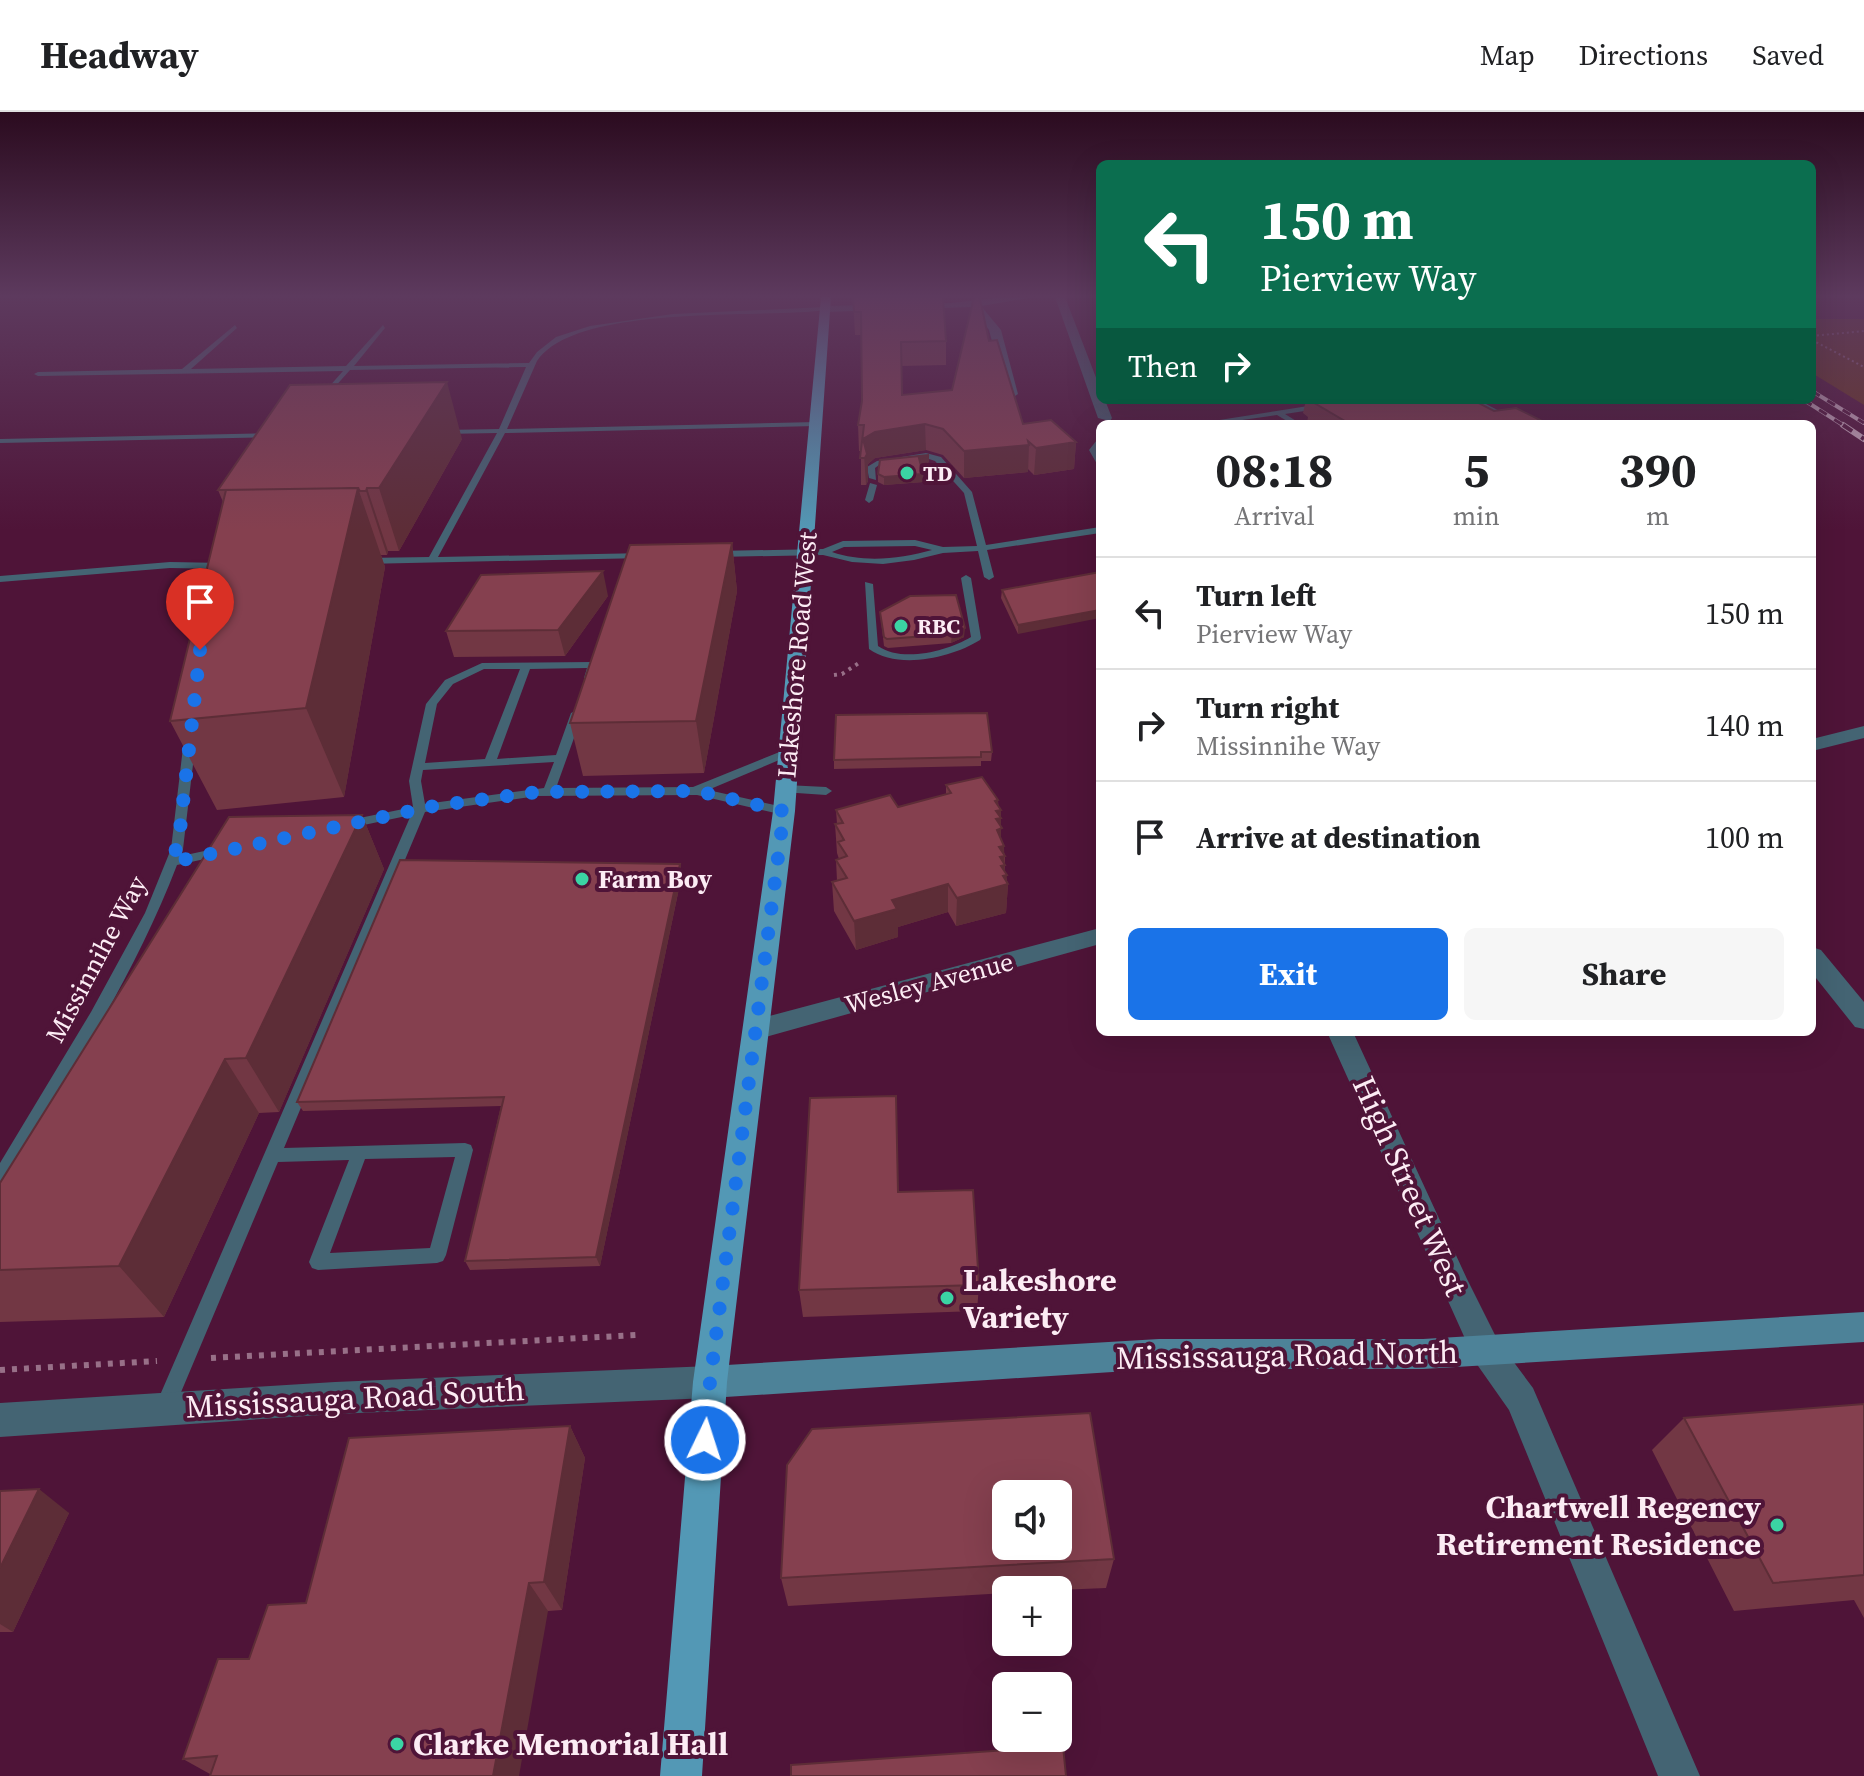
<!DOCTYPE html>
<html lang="en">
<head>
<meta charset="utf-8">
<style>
	:root { --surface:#fff; --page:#f6f6f6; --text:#202124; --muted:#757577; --line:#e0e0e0; --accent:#1a73e8 }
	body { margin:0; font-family:"Source Serif 4",serif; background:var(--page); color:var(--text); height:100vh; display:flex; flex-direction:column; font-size:30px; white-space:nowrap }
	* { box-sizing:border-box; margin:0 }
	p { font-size:26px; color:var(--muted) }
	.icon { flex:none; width:44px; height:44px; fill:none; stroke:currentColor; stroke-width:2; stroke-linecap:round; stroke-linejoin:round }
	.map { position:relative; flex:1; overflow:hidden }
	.details { position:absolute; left:1096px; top:308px; width:720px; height:616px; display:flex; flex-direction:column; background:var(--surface); border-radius:12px; box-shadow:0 8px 32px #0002 }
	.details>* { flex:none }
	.top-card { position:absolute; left:1096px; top:48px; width:720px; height:244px; border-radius:12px; box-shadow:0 8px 32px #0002; background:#0b6e4f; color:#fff; overflow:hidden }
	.buttons { position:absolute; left:992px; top:1368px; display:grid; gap:16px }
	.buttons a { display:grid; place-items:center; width:80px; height:80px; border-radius:12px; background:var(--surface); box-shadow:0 8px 32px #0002; font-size:40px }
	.pin { position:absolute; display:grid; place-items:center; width:68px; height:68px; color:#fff; margin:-82px -34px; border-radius:50% 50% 50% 0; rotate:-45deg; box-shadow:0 0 8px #0007 }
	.pin .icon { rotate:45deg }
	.me { position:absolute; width:88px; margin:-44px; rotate:4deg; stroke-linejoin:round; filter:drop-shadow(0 0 6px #0008) }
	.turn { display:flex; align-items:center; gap:28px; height:168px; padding:0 32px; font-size:36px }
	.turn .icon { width:104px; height:104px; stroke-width:2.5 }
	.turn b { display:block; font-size:56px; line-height:68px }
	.then { display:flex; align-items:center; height:76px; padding:0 32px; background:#0003; gap:16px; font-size:30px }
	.eta { display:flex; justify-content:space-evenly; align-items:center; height:136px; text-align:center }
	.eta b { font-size:48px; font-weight:700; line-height:56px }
	.primary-button { display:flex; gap:16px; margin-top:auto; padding:16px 32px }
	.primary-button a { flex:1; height:92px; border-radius:12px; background:var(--accent); color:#fff; font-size:32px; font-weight:700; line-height:92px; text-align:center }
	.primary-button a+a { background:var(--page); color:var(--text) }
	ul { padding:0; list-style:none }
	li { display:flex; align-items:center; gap:24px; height:112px; padding:0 32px; border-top:2px solid var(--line) }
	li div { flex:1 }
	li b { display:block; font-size:30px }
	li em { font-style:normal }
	header { display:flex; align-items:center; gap:48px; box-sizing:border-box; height:112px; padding:0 40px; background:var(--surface); border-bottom:2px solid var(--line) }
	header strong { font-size:38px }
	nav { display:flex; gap:44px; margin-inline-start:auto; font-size:28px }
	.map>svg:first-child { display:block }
	.green { fill:#67361c }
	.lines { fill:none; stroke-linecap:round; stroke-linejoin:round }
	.path-far2 { stroke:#987088; stroke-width:2; stroke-dasharray:2 3; stroke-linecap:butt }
	.path-far1 { stroke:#987088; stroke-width:4; stroke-dasharray:3 5; stroke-linecap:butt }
	.path { stroke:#987088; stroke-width:6; stroke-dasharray:5 7; stroke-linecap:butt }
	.service { fill:#446473; fill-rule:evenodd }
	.minor { fill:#446473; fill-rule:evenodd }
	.tertiary { fill:#446473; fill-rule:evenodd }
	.secondary { fill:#4d8298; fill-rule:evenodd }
	.primary { fill:#5398b5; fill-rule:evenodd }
	.rail-far1-casing { stroke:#ceb2c2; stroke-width:4 }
	.rail-casing { stroke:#ceb2c2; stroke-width:6 }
	.rail-far1 { stroke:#4f1438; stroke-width:3; stroke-dasharray:9; stroke-linecap:butt }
	.rail { stroke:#4f1438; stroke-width:4; stroke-dasharray:11; stroke-linecap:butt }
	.wall { fill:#723744 }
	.shaded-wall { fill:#5d2d37 }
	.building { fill:#85404f; stroke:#5d2d37; stroke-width:2; fill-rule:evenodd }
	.route { stroke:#1a73e8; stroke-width:14; stroke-dasharray:0 25.2 }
	.poi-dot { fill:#3bd4a4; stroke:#4f1438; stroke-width:3 }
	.labels { text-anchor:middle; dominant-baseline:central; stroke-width:8; stroke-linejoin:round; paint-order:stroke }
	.far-poi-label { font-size:22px; font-weight:bold; fill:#fcecf4; stroke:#4f1438; text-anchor:start }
	.street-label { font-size:26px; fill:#fcecf4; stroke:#4f1438 }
	.poi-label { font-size:26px; font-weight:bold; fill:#fcecf4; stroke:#4f1438; text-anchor:start }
	.near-street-label { font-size:32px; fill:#fcecf4; stroke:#4f1438 }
	.near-poi-label { font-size:32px; font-weight:bold; fill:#fcecf4; stroke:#4f1438; text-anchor:start }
</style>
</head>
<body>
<header>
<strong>Headway</strong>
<nav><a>Map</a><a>Directions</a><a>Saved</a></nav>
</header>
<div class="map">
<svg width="1864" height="1664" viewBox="0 0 1864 1664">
	<rect width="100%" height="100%" fill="#4f1438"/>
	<!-- green -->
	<path class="green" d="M1812 207H1864V293L1812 261Z"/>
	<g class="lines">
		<!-- path-far2 -->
		<path class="path-far2" d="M1812 224 1864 219
			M1812 228 1864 255"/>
		<!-- path-far1 -->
		<path class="path-far1" d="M834 563 842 562 862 549"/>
		<!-- path -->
		<path class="path" d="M211 1246 637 1223
			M0 1258 157 1249"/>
		<!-- service -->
		<path class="service" d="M825 195 827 198C760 207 576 191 537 249L507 317 816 310 820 312 816 314 505 321 438 445 647 441 649 443 644 446 364 452 359 449 364 446 429 445 497 321 443 322 439 320 443 318 499 317 526 255 350 258 324 287 320 285 343 259 38 264 34 262 38 260 182 257 235 213 237 216 191 257 346 254 383 213 385 216 354 254 529 251 537 240 556 225 590 214 673 202Z
			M1468 288H1478L1525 312H1515Z
			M1321 292 1325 294 1324 296 1285 302 1301 312H1292L1277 303 1214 312H1194Z
			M277 321V325H274L0 331V327Z
			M1097 328H1100V335L1097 338 1100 343V352H1097L1089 338Z
			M926 341 941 345 972 380 986 433 1100 415V421L987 438 994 465 989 468 984 465 978 439 943 441 914 448 883 452 852 450 823 443 716 445 711 442 716 439 823 437 843 429 915 428 943 435 977 434 964 381 935 349 926 346 879 353 875 356 876 368 869 366 867 355 877 349ZM915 434 932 438C900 447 864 451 832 440L844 435Z
			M870 371 877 373 873 388 869 391 865 388Z
			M170 450 224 451 229 454 224 457 170 456 0 470V464Z
			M966 463 971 466 981 526 980 528C951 546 898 558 869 537L865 470 873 472 878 534C902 551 948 539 971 525L961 466Z
			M594 550 599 553 594 566 589 569 584 566 587 556 530 557 497 647 556 643 571 601 577 598 583 601 556 676 693 675 787 637 793 641 791 643 708 678 788 696 790 699 784 703 697 683 537 684 425 700 284 1036 465 1031 471 1033 473 1038 446 1143 443 1149 437 1151 318 1158 312 1156 309 1150 349 1048 278 1050 171 1304 164 1307 157 1304 154 1297 411 703 345 717 339 713 345 709 413 695 409 669 426 592 445 568 482 551ZM484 557H520L485 647 425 651 437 592 453 572ZM554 650 544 676 425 692 421 669 423 658ZM455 1045 430 1136 330 1141 365 1047Z
			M190 624 196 627 183 737 181 744 223 735 229 739 228 742 177 753C134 865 67 968 6 1071L0 1073V1051L91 900 145 801 171 737 184 627Z
			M786 673 826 675 832 679 826 683 782 680 780 677 782 674Z"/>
		<!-- minor -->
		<path class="minor" d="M1004 185H1034L981 194 1001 218 1018 282 1012 286 1006 282 989 218 971 195 825 200 820 197 825 194 951 191Z
			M1055 185H1065L1100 276V288H1105L1112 306 1110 309 1098 306Z
			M1864 614V626L1812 639V627Z
			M1100 816V832L758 927 749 924 745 917 749 910 758 907Z
			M1812 835 1821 838 1864 890V917L1855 915 1812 861Z
			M1327 920H1353L1467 1167 1498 1229 1533 1276 1700 1664H1658L1509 1298 1476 1251Z"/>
		<!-- tertiary -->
		<path class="tertiary" d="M710 1254 722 1259 727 1270 722 1281 710 1286 335 1302 0 1325V1291L335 1270Z"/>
		<!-- secondary -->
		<path class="secondary" d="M1864 1200V1230L1423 1257H1159L710 1286 698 1281 693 1270 698 1259 710 1254 1159 1227H1423Z"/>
		<!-- primary -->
		<path class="primary" d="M821 185H831L795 699 727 1270 702 1664H660L693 1270 773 699Z"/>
		<!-- rail-far1 casing -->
		<g class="rail-far1-casing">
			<path id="rail-far1" d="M1812 279 1864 311
				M1804 288 1846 315"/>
		</g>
		<!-- rail casing -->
		<g class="rail-casing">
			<path id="rail" d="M1843 313 1864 327"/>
		</g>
		<!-- rail-far1 -->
		<use href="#rail-far1" class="rail-far1"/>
		<!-- rail -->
		<use href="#rail" class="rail"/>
	</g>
	<!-- wall -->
	<path class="wall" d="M853 185 943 188 946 229V253L902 254V283L952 278 989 229 1023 312 1076 330 1074 357 1034 363 1028 357V360L964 366 943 343 926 338 875 346 868 352V369L866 373H861V339H859L858 313 862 289 861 223H855Z
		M1306 288H1473L1494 299 1548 312H1309L1307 311 1308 305 1303 301Z
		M462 327 399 439H388L387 443H381L385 455 344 685 217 698 170 609 223 390 218 378Z
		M929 343V350L921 353 923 362V370L884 373 878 370V362Z
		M732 431 737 479 704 661 583 664 570 611Z
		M1100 460 1018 522 1001 486 1002 478Z
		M608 484 565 544 454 545 446 519Z
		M880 500 964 525 951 531 888 536 884 534Z
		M992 640 991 649H981V654L834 657V648Z
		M946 673 998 688 1001 728 1005 744V761L1008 772 1006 801 956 814 948 800 898 815V825L856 838 834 799 832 770 837 769 836 748 839 747 837 741 835 712H837L836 698 898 695 946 683Z
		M362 703 384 757 279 1000 259 1001 164 1205 0 1210V1071Z
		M680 752 682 762 600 1154 470 1158 465 1149 501 994 303 999 297 990Z
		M898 1080 979 1173 977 1199 803 1205 799 1178Z
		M1864 1292V1506L1854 1488 1734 1499 1652 1338 1684 1306Z
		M570 1314 585 1346 562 1498 548 1499 210 1662 183 1647 249 1547 306 1491Z
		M0 1379 69 1401 13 1520H0Z
		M1114 1447 1106 1476 1058 1478H1006V1481L788 1494 781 1466Z"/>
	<!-- shaded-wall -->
	<path class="shaded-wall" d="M447 270 462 327 399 439 379 376Z
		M925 312 926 338 875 346 868 352V369L866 373 863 327 875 320Z
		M1076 330 1074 357 1034 363 1036 336Z
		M1029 333 1028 360 964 366V339Z
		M929 343V350L919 354V346Z
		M923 362V370L884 373V365Z
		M358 376 385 455 344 685 306 596Z
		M367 376 388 439 387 443 366 379Z
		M732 431 737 479 704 661 696 609Z
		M603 459 608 484 565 544 558 518Z
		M1100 498V506L1018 522V513Z
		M965 516 964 525 951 531 952 522Z
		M998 688V699L1001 698V735L1004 734 1005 764 1007 763 1006 772H1008L1006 801 956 814 957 786 995 689Z
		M362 703 384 757 279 1000 246 946Z
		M680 752 682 762 600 1154 596 1145Z
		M948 772V800L898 815V825L856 838 854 809 892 788Z
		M225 947 259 1001 164 1205 119 1154Z
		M570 1314 585 1346 562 1498 544 1470Z
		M39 1377 69 1401 13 1520 0 1512V1456Z
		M529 1471 548 1499 519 1664H493Z"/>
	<!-- building -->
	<path class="building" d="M853 185H943L946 229 901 230 902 283 952 278 974 185H978L980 187 989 229 997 228 1023 312 1051 308 1076 330 1036 336 1028 329 1029 333 964 339 943 317 925 312 875 320 863 327 867 342 865 346H860L864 313H858L862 289 861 200H854Z
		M447 270 379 376H367L366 379H360L358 376 218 378 290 273Z
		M1318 288H1473L1494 299 1516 296 1548 312H1350L1311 289Z
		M929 343 919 346 923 362 884 365 878 362 880 348Z
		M358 376 306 596 170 609 226 378Z
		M732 431 696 609 570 611 630 433Z
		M603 459 558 518 446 519 481 463Z
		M1100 460V498L1018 513 1002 478Z
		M956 483 965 516 952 522 887 527 884 525 880 500 910 484Z
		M987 601 992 640H981V645L834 648 836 603Z
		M982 665 998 688 995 689 1001 698 996 699 1001 706 996 707 1002 716 997 718 1004 734 999 735 1005 744 1000 745 1005 753 1001 754 1007 763 1003 764 1008 772 957 786 948 772 892 788 897 797 854 809 832 770 847 766 836 748 847 744 838 730 844 728 835 712 843 711 836 698 890 683 898 695 951 681 946 673Z
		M362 703 246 946 225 947 119 1154 0 1158V1071L229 705Z
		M400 748 680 752 596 1145 465 1149 504 985 297 990Z
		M896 984 898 1080 973 1078 979 1173 799 1178 810 986Z
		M1864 1292V1463L1773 1471 1684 1306Z
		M1090 1301 1114 1447 781 1466 787 1353 812 1317ZM1006 1382H1058V1434H1006Z
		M570 1314 544 1470 529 1471 493 1664H210L217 1644 183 1647 218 1547H249L268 1493 306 1491 349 1326Z
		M39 1377 0 1456V1379Z
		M1063 1634 1066 1664H791V1653Z"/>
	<!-- sky -->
	<linearGradient id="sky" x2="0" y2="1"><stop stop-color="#2b0b1f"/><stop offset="0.44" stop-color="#5d3a5e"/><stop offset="1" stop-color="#5d3a5e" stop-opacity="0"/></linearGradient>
	<rect width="1864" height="418" fill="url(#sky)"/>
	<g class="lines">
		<!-- route -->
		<path class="route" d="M200 538 180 718 173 750 434 694 537 680 697 679 784 699 710 1270 705 1328"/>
	</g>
	<!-- markers -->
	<g class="poi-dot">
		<circle cx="907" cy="361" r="8"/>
		<circle cx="901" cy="514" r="8"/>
		<circle cx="582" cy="767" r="8"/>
		<circle cx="947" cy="1186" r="8"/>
		<circle cx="1777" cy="1413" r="8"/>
		<circle cx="397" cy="1632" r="8"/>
	</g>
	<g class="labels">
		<!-- far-poi labels -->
		<g class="far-poi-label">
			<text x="923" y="361">TD</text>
			<text x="917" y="514">RBC</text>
		</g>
		<!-- street labels -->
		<g class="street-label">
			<text transform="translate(797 543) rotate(-85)">Lakeshore Road West</text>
			<text transform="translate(96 847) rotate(-62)">Missinnihe Way</text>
			<text transform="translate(929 871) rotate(-15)">Wesley Avenue</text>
		</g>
		<!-- poi labels -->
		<g class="poi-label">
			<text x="598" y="767">Farm Boy</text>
		</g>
		<!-- near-street labels -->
		<g class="near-street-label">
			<text transform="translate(1410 1074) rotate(66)">High Street West</text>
			<text transform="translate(1287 1243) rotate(-1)">Mississauga Road North</text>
			<text transform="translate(355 1286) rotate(-3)">Mississauga Road South</text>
		</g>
		<!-- near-poi labels -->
		<g class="near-poi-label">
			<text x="963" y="1168">Lakeshore<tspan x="963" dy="37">Variety</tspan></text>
			<text x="1761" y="1395" text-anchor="end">Chartwell Regency<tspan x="1761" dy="37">Retirement Residence</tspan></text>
			<text x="413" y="1632">Clarke Memorial Hall</text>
		</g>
	</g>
</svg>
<div class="buttons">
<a><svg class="icon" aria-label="sound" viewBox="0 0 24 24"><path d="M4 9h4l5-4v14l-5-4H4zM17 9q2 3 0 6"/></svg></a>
<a>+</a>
<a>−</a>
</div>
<div class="pin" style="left:200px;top:538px;background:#d93025"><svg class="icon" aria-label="arrive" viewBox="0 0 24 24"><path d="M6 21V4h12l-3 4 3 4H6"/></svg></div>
<svg class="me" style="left:705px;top:1328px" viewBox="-20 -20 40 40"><circle r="17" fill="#1a73e8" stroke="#fff" stroke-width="3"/><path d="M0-11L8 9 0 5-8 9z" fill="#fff"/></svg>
<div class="top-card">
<div class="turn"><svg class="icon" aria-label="left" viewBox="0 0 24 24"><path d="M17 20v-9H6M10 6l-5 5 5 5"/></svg><div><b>150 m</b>Pierview Way</div></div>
<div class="then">Then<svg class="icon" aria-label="right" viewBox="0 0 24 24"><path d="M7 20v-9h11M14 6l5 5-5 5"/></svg></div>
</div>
<section class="details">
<div class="eta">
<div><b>08:18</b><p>Arrival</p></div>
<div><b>5</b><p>min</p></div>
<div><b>390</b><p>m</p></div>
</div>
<ul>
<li><svg class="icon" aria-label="left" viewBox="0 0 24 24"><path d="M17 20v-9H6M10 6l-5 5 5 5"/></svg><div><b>Turn left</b><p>Pierview Way</p></div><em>150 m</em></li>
<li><svg class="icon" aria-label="right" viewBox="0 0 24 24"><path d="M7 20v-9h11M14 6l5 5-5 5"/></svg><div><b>Turn right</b><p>Missinnihe Way</p></div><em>140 m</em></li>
<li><svg class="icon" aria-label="arrive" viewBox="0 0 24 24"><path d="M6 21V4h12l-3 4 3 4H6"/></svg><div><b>Arrive at destination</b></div><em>100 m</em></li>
</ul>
<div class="primary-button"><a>Exit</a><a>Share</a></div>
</section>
</div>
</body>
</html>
